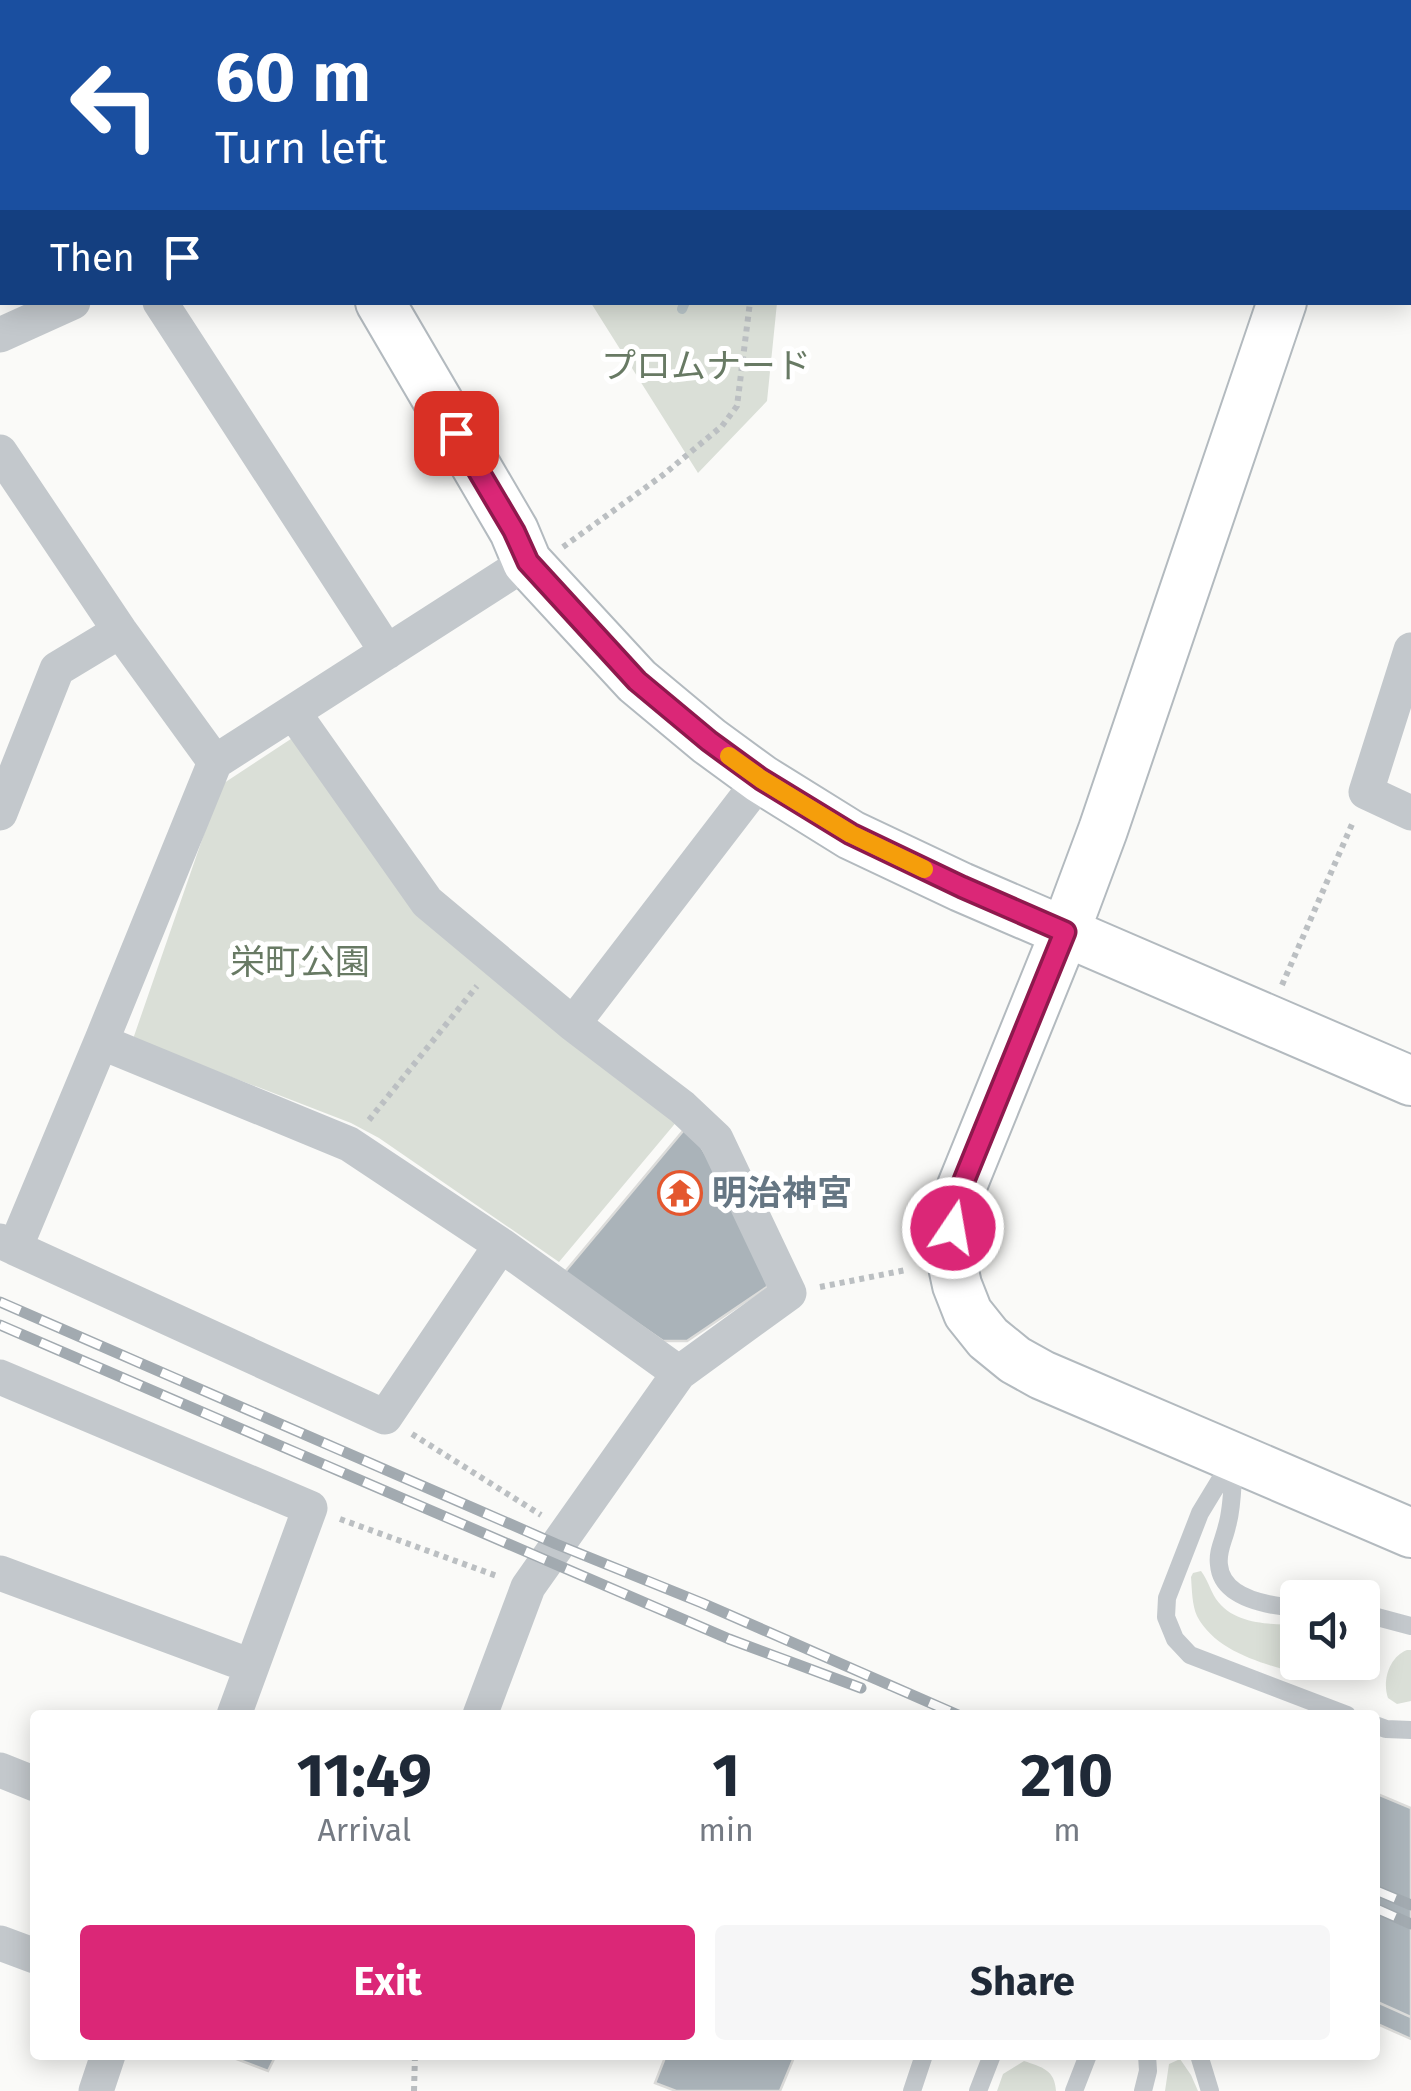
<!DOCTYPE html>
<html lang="en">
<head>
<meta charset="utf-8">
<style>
	:root { --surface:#fff; --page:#f6f6f7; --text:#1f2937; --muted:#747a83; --accent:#db2777 }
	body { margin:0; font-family:"Fira Sans","Noto Sans JP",sans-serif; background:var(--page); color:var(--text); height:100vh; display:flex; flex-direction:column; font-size:38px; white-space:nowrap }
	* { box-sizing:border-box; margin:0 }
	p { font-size:32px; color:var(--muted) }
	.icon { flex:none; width:55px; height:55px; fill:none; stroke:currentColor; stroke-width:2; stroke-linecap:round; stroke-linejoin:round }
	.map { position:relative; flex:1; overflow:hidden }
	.drawer { position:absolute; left:30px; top:1710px; width:1350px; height:350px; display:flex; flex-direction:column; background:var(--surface); border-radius:10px; box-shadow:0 5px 25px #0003 }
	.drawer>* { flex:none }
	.hud { position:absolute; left:0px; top:0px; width:1412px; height:305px; box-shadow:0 5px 25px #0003; background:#1a4fa0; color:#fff; overflow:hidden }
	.fabs { position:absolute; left:1280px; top:1580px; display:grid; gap:20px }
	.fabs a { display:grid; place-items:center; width:100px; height:100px; border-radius:10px; background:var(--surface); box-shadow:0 5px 25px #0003; font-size:50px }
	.pin { position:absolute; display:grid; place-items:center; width:85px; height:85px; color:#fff; margin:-42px; border-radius:20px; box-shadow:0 5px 15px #0006 }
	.me { position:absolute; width:110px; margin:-55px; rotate:12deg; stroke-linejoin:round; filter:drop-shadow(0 0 8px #0008) }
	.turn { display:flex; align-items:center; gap:35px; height:210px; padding:0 50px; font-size:45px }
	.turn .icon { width:130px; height:130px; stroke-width:2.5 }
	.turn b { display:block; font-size:70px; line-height:85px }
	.then { display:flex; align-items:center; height:95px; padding:0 50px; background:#0003; gap:20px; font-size:38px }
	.eta { display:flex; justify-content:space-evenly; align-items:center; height:170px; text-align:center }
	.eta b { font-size:60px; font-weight:700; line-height:70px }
	.cta { display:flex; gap:20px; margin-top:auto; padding:20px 50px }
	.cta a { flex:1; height:115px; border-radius:10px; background:var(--accent); color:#fff; font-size:40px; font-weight:700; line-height:115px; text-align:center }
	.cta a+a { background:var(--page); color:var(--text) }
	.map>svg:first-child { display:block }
	.green { fill:#dadfd7 }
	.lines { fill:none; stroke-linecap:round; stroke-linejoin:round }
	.stream { stroke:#bbc7cb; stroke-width:10 }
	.building { fill:#aab3b9; stroke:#dcdcda; stroke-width:2.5 }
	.secondary-casing { stroke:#b3babf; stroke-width:52 }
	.path { stroke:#bbbfc2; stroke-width:6; stroke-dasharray:5 5; stroke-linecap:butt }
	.lane { stroke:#c3c8cc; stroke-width:18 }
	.street { stroke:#c3c8cc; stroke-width:35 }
	.secondary { stroke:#fff; stroke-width:48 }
	.rail-casing { stroke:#a2aab0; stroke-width:11 }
	.rail { stroke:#fff; stroke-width:8; stroke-dasharray:22; stroke-linecap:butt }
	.route-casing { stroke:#8e194d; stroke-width:25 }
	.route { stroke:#db2777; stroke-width:18 }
	.slow { stroke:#f59e0b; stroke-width:18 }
	.labels { text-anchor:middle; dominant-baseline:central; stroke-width:10; stroke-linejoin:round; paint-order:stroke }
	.park-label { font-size:35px; fill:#687a64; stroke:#fff }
	.poi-label { font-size:35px; font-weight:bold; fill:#657683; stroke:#fff; text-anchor:start }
</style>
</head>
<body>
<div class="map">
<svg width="1411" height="2091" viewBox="0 0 1411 2091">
	<rect width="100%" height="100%" fill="#fafaf8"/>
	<!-- green -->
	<path class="green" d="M845 0H1220L1215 2H840Z
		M591 303H777L767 401 698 473Z
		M300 733 425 908 678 1120 559 1262 379 1138 351 1123 133 1039 221 785Z
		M1201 1571C1208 1580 1210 1590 1216 1599 1234 1625 1270 1624 1297 1625L1298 1662 1331 1663 1326 1674 1320 1680C1280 1667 1219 1658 1197 1616 1192 1605 1192 1590 1191 1577L1193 1573Z
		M1407 1650H1411V1701L1397 1704 1388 1698C1382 1681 1389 1657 1407 1650Z
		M1180 2059 1191 2075 1198 2091H1165L1169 2064Z
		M1024 2061C1042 2067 1055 2070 1056 2091H997L1003 2074Z"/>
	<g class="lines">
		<!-- stream -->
		<path class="stream" d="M1058 2 1062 0
			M682 309 685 302"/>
	</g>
	<!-- building -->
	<path class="building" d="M688 1125 770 1260 767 1287 687 1341H663L564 1273Z
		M1375 1793 1411 1808V2017L1375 2001Z
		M1375 2001 1411 2017V2039L1375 2023Z
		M226 2055H276L268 2071Z
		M666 2055H795L780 2091H676L655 2083Z"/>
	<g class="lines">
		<!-- secondary casing -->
		<g class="secondary-casing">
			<path id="secondary" d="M181 0 184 2
				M1383 2 1384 0
				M1410 238 1411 239
				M380 302 514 531 527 562 637 681 709 741 761 779 851 835 961 887 1411 1081
				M1282 302 1103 830 1065 932 956 1201 951 1257 957 1285 968 1313 988 1338 1015 1360 1042 1375 1411 1533"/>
		</g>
		<!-- path -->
		<path class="path" d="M1169 2 1174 0
			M563 547 663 475 722 426 737 406 750 302
			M1282 985 1353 822
			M369 1120 477 986
			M820 1287 906 1270
			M412 1434 541 1515
			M340 1519 497 1576
			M414 2091 415 2055"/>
		<!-- lane -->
		<path class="lane" d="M1234 1457 1200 1513 1167 1598 1166 1617 1175 1639 1190 1655 1347 1715
			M1234 1462C1232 1483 1233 1506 1227 1526 1224 1540 1217 1551 1219 1565 1222 1599 1271 1606 1298 1608
			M1362 1613 1411 1626
			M1375 1725 1386 1729 1411 1730
			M1199 2055 1210 2091
			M912 2091 924 2055
			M978 2091 992 2055
			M1074 2091 1088 2055
			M1143 2091 1148 2071 1147 2055"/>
		<!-- street -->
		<path class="street" d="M560 0 561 2
			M1410 26H1411
			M0 85 2 84
			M160 302 387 652
			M0 335 73 302
			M0 452 120 631 215 762
			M1411 650 1366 792 1411 813
			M293 712 527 562
			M0 813 57 669 120 631
			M573 1024 761 779
			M101 1042 215 762 293 712 427 902 573 1024 682 1107 716 1139 789 1293 679 1373
			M0 1241 15 1248 101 1042 349 1144 501 1245 679 1373 528 1587 480 1715
			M15 1248 385 1417 501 1245
			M0 1377 310 1508 234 1715
			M0 1573 251 1666
			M0 1770 35 1784
			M0 1943 35 1956
			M96 2091 108 2055"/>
		<!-- secondary -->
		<use href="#secondary" class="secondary"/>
		<!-- rail casing -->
		<g class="rail-casing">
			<path id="rail" d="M0 1302 556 1544 702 1603 958 1715
				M0 1325 729 1639 861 1688
				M1375 1890 1411 1905
				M1375 1908 1411 1924"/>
		</g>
		<!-- rail -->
		<use href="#rail" class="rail"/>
	</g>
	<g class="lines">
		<!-- route casing -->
		<g class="route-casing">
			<path id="route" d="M456 433 514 531 528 562 637 681 709 741 761 779 851 834 962 887 1065 932 956 1200 953 1228"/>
		</g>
		<!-- route -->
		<use href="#route" class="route"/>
		<!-- slow -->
		<path class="slow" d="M729 756 761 779 851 834 924 869"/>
	</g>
	<!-- icons -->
	<defs>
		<g id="temple-ring" transform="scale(2.25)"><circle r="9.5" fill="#fff" stroke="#e4572e" stroke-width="1.5"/><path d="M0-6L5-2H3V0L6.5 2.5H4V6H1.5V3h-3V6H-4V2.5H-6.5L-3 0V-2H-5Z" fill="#e4572e"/></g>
	</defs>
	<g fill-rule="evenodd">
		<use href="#temple-ring" x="680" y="1193"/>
	</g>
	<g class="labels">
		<!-- park labels -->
		<g class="park-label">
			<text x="706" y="366">プロムナード</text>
			<text x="300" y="962">栄町公園</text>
		</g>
		<!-- poi labels -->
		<g class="poi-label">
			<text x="712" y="1193">明治神宮</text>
		</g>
	</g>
</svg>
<div class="fabs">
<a><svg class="icon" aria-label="sound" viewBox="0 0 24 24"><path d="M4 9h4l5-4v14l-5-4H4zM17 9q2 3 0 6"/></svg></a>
</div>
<div class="pin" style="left:456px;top:433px;background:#d93025"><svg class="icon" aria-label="arrive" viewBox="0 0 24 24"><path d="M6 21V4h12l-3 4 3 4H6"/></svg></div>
<svg class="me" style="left:953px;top:1228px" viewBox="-20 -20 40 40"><circle r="17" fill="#db2777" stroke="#fff" stroke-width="3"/><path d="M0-11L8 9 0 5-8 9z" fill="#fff"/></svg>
<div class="hud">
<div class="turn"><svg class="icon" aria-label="left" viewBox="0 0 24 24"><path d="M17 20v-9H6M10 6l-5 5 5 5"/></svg><div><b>60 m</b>Turn left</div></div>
<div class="then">Then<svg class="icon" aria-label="arrive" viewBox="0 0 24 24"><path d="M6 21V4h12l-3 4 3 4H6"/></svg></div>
</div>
<section class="drawer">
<div class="eta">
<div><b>11:49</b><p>Arrival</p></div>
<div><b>1</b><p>min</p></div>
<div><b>210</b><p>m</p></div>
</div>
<div class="cta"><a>Exit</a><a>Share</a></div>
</section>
</div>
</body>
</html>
